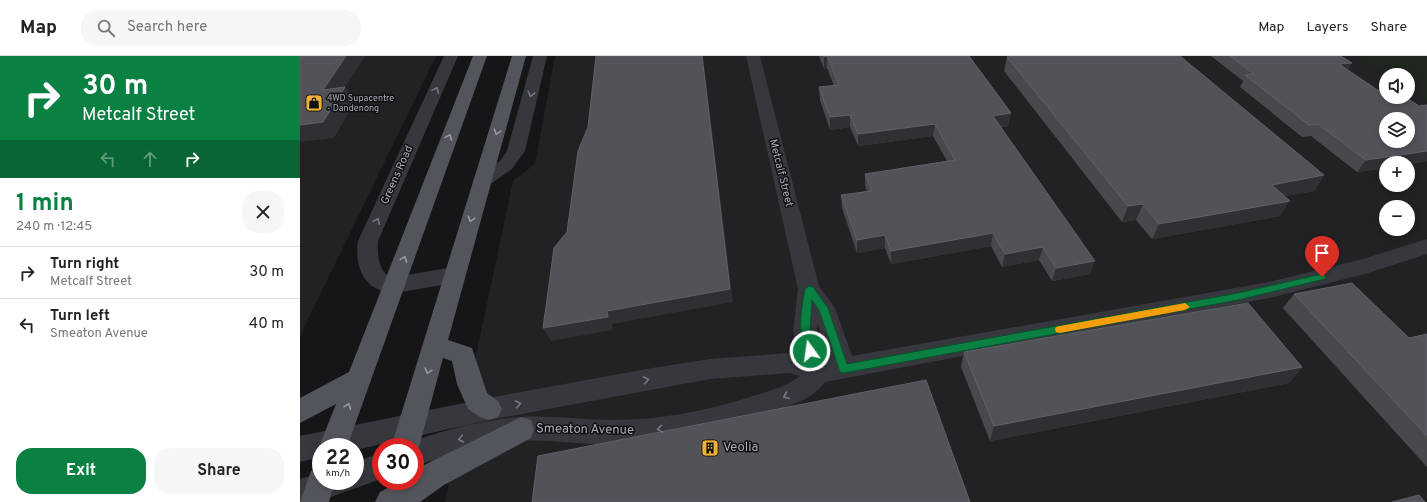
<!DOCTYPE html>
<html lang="en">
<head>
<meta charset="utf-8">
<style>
	:root { --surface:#fff; --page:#f6f6f6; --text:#222; --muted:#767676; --line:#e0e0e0; --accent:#0b8043 }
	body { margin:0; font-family:Overpass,sans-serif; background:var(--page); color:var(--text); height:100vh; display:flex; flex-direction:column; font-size:15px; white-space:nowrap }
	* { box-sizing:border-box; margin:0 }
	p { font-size:13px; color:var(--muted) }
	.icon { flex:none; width:22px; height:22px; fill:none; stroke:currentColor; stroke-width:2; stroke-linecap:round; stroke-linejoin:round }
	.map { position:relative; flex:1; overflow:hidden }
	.drawer { display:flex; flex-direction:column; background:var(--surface); width:300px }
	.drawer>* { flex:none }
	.guide { background:#0b8043; color:#fff; overflow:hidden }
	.fabs { position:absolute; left:1079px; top:12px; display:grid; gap:8px }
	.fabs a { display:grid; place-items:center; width:36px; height:36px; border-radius:50%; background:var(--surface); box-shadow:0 2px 6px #0003; font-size:20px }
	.speed { position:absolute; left:12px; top:382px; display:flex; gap:8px; font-size:20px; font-weight:700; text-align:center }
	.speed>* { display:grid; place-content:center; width:52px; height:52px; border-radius:50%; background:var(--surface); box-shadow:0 2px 6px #0003; line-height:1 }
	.speed small { font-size:10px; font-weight:400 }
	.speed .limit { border:6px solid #d22; background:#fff; color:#111 }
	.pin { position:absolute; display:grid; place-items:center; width:34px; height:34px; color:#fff; margin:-41px -17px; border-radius:50% 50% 50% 0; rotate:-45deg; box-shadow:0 0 4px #0007 }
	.pin .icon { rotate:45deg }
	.me { position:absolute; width:44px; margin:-22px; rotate:346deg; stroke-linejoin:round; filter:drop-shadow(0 0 3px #0008) }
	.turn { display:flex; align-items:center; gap:14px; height:84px; padding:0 16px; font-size:18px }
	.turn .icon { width:52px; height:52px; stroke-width:2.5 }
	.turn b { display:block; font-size:28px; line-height:34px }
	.lanes { display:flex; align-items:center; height:38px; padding:0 16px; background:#0003; justify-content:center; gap:20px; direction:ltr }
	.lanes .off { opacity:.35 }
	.round { display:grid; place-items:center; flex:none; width:42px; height:42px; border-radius:16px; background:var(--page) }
	.head { display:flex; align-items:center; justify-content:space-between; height:68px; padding:0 16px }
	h1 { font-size:24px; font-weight:700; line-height:30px; color:var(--accent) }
	.action { display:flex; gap:8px; margin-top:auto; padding:8px 16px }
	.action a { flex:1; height:46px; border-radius:16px; background:var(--accent); color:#fff; font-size:16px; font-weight:700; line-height:46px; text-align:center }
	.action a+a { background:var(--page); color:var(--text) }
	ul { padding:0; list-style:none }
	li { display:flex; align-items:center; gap:12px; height:52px; padding:0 16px; border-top:1px solid var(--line) }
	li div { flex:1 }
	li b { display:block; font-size:15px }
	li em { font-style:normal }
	header { display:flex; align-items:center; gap:24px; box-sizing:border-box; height:56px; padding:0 20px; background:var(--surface); border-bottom:1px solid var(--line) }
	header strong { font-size:19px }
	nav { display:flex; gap:22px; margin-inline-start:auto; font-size:14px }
	.search { width:280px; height:36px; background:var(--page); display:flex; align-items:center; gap:10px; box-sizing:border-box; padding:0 14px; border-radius:16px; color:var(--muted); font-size:15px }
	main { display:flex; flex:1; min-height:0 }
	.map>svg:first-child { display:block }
	.built { fill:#222225; fill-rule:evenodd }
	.green { fill:#1e261f }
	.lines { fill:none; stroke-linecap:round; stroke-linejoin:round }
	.minor { fill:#37383d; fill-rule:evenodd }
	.major { fill:#53555c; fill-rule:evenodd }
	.wall { fill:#47494d }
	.shaded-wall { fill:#2f3033 }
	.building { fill:#525359; stroke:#5f6168; fill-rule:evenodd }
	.oneway { stroke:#757881 }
	.oneway2 { stroke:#979ba6 }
	.route { fill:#0b8043; stroke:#07532c }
	.slow { fill:#f59e0b }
	.labels { text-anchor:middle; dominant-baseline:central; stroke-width:3; stroke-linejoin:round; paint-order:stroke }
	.far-poi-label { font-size:9px; fill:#a8adb8; stroke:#111113; text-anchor:start }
	.street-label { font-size:11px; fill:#a8adb8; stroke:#111113 }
	.near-street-label { font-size:13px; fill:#a8adb8; stroke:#111113 }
	.near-poi-label { font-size:13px; fill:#a8adb8; stroke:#111113; text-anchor:start }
</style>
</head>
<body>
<header>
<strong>Map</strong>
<div class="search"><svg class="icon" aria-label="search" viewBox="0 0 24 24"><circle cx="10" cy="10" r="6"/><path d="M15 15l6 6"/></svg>Search here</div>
<nav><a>Map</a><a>Layers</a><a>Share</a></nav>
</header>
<main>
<section class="drawer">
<div class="guide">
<div class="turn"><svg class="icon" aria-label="right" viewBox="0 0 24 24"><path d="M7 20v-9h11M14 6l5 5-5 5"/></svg><div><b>30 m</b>Metcalf Street</div></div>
<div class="lanes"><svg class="icon off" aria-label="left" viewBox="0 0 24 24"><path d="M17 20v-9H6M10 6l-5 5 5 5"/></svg><svg class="icon off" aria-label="ahead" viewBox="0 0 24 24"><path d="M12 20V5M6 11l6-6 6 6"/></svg><svg class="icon" aria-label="right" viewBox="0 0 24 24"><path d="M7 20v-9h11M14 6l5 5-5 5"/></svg></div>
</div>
<div class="head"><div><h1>1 min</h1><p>240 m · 12:45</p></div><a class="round"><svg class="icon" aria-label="close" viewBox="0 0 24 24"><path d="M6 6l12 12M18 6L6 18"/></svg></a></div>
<ul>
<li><svg class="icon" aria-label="right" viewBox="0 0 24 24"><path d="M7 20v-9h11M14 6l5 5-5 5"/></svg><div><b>Turn right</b><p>Metcalf Street</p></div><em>30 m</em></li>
<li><svg class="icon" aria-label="left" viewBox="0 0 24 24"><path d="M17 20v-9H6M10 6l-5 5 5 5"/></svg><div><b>Turn left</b><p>Smeaton Avenue</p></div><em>40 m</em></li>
</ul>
<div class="action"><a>Exit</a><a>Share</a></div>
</section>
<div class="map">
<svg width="1127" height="446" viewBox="0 0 1127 446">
	<rect width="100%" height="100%" fill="#161618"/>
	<!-- built -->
	<path class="built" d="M0 0H136L0 280Z
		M255 0H1127V446H145L213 125 235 108ZM1086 19H1108V41H1086ZM1086 63H1108V85H1086ZM1086 107H1108V129H1086ZM1086 151H1108V173H1086Z"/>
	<!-- green -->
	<path class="green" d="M1056 0H1127V45L1108 33V19H1086Z"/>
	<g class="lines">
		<!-- minor -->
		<path class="minor" d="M144 0H158L78 185C77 197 78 212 88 220L95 221 154 211 162 213 165 219 162 225 154 227 95 237C65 236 54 212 58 185Z
			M233 0H247L225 95 212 113 189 129 182 131 175 129 173 125 175 121 200 105 207 95Z
			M446 0H460L519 230 535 252 552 300 969 226 1063 203 1127 183V198L1065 218 969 242 525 326C512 344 491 349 471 356 420 375 368 388 314 389 283 389 252 383 221 385 185 388 149 398 115 410V391H104L105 388C142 374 181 364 220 361 251 359 282 364 313 364 359 364 404 355 447 342 465 336 485 332 500 320L490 317 410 323 189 364 55 394V391H21V401L0 406V380L189 342 346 313 410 303 490 297 499 298 493 277 498 233ZM517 267 529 304 526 305 517 277Z
			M81 397V423L17 446H0V423L21 417V425H55V406Z"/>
		<!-- major -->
		<path class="major" d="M173 0H187L47 391H21V395L19 391 36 348 0 367V342L49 316Z
			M212 0H226L148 284 172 292 187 337 198 345 202 353 198 361 189 364 180 361 168 353 157 328 152 305 143 302 119 391 115 399V391H91Z
			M221 361 231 364 234 373 231 382 144 429 120 446H75L80 436 101 425H115V416L124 409Z
			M21 411V425H35L29 446H0L11 415Z"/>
	</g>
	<!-- wall -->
	<path class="wall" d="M519 0H669L711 57 708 70 701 71 790 218 752 225 739 204 702 211 691 190 591 208 585 192 557 197 542 152 541 139 567 135 565 130V118L647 105 633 80 558 90 550 71 530 74 520 44 519 31 534 30 527 12 524 13Z
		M911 0H1041L1047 14 1079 35 1119 50 1127 49V105L1108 108V107H1086V112L1057 116 1011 80 1002 81 940 31 943 25Z
		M707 1 1024 119 1014 135 985 140 980 160 852 183 836 164 822 166 704 15Z
		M994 238 1109 282 1127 278V411L983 252Z
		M664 296 1002 311 989 327 690 385 661 311Z"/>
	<!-- shaded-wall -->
	<path class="shaded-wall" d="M46 0H65L45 31 55 46 34 82 0 86V69Z
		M402 0H403L433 246 312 268 313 274 251 285 243 272 307 255Z
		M527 0V12L524 13V1Z
		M1052 7 1045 18 1039 8Z
		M711 57 708 70 691 72 693 60Z
		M550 59V71L530 74V61Z
		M635 68 633 80 558 90V78Z
		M1127 95V105L1108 108V107H1086V112L1057 116 1066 104Z
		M1024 119 1014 135 963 144 972 129Z
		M990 145 980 160 852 183 859 168Z
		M843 148 836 164 822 166 828 150Z
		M693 177 691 190 591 208V195Z
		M585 179V192L557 197V184Z
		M743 191 739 204 702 211 705 198Z
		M795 205 790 218 752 225 756 212Z
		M1002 311 989 327 690 385 694 370Z"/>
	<!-- building -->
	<path class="building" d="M0 0H46L23 34 45 31 23 66 0 69Z
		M296 0H402L430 233 307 255 308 261 243 272 254 192 267 176 278 95 288 71Z
		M524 0H669L711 57 693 60 795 205 756 212 743 191 705 198 693 177 591 195 585 179 557 184 541 139 572 135 565 118 655 104 635 68 558 78 550 59 530 61 519 31 539 29 527 0 524 1Z
		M716 0H880L1024 119 972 129 990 145 859 168 843 148 828 150 707 1Z
		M930 0H1041L1052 7 1039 8 1079 35 1086 33V41H1105L1119 50 1127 49V95L1066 104 1018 68 1009 69 945 19 954 18ZM1086 63H1108V85H1086Z
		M1052 227 1109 282 1127 278V380L994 238Z
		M948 247 1002 311 694 370 664 296Z
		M626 324 670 446H232L238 400Z
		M1119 439 1125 446H1092Z"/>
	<!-- one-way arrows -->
	<defs><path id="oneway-chevron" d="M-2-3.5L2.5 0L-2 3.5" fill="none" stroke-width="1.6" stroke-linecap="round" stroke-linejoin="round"/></defs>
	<g class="oneway">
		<use href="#oneway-chevron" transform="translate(136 34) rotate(-66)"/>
		<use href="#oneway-chevron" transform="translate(231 38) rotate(104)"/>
		<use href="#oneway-chevron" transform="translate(77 165) rotate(-66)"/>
		<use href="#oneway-chevron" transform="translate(346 324) rotate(-10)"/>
		<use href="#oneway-chevron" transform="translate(486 340) rotate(158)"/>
		<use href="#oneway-chevron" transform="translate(218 348) rotate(-10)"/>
		<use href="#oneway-chevron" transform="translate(360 373) rotate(171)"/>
		<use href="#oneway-chevron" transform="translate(161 383) rotate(169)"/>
	</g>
	<g class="oneway2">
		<use href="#oneway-chevron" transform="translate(197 76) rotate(107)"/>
		<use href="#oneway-chevron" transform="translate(149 81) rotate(-70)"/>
		<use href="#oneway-chevron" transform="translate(171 163) rotate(107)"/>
		<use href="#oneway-chevron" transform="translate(104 203) rotate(-70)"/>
		<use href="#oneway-chevron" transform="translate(128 315) rotate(107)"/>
		<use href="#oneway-chevron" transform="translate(48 350) rotate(-69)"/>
	</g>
	<!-- route -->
	<path class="route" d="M1022 218 1025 219 1026 221 1025 223 938 244 544 317 540 316 539 313 519 254 512 244 510 276 515 295 514 298H507C497 278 501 254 505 233L509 230 513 231 528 252 547 308 938 237Z"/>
	<!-- slow -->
	<path class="slow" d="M885 247 890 251 885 254 760 277 756 276 755 273 756 271 760 270Z"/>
	<!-- icons -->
	<defs>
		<g id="shop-square" transform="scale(0.9)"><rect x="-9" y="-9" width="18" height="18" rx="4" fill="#f2b134" stroke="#111113"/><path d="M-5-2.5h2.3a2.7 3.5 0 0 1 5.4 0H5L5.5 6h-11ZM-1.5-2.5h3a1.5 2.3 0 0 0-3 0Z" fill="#111"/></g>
		<g id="building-square" transform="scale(0.9)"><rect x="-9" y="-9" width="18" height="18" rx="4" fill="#f2b134" stroke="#111113"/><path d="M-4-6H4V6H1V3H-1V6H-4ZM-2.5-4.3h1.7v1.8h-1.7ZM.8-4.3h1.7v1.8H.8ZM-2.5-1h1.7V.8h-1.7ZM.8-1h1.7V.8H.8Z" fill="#111"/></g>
	</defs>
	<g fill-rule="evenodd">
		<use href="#shop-square" x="14" y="47"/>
		<use href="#building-square" x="410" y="392"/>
	</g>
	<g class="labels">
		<!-- far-poi labels -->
		<g class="far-poi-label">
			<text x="27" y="42">4WD Supacentre<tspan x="27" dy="10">- Dandenong</tspan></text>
		</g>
		<!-- street labels -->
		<g class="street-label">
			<text transform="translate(481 117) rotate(76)">Metcalf Street</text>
			<text transform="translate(97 119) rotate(-66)">Greens Road</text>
		</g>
		<!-- near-street labels -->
		<g class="near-street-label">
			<text transform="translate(285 374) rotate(1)">Smeaton Avenue</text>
		</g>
		<!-- near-poi labels -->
		<g class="near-poi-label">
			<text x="423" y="392">Veolia</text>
		</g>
	</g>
</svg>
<div class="fabs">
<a><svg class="icon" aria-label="sound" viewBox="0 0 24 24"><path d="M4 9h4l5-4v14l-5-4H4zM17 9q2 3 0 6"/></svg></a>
<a><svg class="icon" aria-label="layers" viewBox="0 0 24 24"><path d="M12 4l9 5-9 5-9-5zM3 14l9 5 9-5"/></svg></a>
<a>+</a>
<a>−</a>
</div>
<div class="speed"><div>22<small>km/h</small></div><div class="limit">30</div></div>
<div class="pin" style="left:1022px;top:221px;background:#d93025"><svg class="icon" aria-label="arrive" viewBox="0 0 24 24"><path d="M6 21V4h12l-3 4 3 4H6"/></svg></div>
<svg class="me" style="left:510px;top:295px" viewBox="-20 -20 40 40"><circle r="17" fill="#0b8043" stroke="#fff" stroke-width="3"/><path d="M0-11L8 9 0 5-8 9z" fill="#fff"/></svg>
</div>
</main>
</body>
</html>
